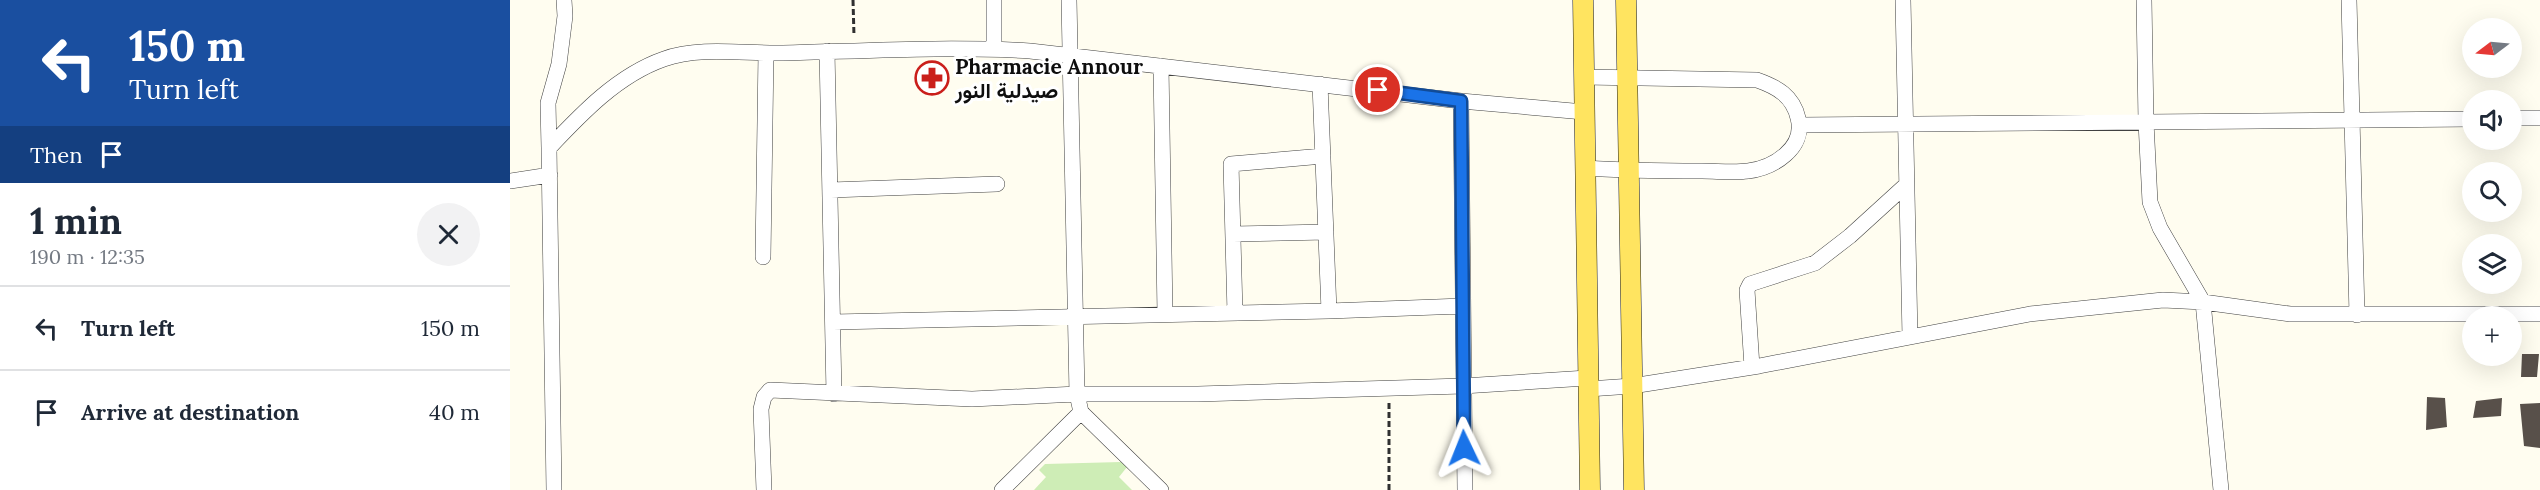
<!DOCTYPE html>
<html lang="en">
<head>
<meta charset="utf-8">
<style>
	:root { --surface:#fff; --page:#f2f2f3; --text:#1f2937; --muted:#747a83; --line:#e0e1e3 }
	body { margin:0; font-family:Lora,Vazirmatn,serif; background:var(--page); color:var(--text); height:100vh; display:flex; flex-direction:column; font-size:22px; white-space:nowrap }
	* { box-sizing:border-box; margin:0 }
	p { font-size:20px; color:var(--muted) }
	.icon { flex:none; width:33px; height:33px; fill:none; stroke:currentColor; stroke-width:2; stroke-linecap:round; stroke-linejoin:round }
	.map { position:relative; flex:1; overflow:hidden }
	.sheet { display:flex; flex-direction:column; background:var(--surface); width:510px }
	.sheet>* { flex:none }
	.top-card { background:#1a4fa0; color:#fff; overflow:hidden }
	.needle { width:39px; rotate:254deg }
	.buttons { position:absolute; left:1952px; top:18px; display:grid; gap:12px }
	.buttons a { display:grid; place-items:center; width:60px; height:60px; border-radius:50%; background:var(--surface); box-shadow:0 6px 24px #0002; font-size:30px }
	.pin { position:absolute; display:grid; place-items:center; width:51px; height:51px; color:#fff; margin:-26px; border:3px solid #fff; border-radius:50%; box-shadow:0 2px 6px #0007 }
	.me { position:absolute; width:66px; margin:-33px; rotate:358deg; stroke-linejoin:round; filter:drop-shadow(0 0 4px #0008) }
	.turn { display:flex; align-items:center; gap:21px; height:126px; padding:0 30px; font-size:27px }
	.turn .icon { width:78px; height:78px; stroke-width:2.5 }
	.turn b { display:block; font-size:42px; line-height:51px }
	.then { display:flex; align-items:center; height:57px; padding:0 30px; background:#0003; gap:12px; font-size:22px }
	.round { display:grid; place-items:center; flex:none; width:63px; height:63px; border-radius:32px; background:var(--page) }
	.headline { display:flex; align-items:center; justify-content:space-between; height:102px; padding:0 30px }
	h1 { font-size:36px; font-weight:700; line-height:45px }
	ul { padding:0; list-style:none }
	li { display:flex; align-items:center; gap:18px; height:84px; padding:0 30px; border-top:2px solid var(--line) }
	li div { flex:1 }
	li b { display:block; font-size:22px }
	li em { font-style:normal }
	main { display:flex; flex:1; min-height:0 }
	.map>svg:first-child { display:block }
	.green { fill:#ceedb6 }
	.building { fill:#58504a }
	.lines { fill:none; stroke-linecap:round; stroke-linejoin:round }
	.minor-casing { stroke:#414141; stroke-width:16 }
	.major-casing { stroke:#1f1f1f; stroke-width:21 }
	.path { stroke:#303030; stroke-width:3; stroke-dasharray:6 3; stroke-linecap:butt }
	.minor { stroke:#fff; stroke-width:15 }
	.major { stroke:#ffe460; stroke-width:20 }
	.route-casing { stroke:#114b97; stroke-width:15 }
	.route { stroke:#1a73e8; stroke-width:10 }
	.labels { text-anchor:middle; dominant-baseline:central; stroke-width:6; stroke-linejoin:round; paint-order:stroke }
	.poi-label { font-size:21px; font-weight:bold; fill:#0e0e0e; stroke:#fff; text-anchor:start }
</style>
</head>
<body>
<main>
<section class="sheet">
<div class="top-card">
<div class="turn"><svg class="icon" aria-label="left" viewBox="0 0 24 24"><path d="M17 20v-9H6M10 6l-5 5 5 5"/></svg><div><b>150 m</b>Turn left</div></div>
<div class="then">Then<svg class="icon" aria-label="arrive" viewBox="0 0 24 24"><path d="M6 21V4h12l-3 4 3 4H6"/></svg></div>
</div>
<div class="headline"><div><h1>1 min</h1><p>190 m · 12:35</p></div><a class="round"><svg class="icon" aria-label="close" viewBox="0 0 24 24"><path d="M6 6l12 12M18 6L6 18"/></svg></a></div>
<ul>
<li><svg class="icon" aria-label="left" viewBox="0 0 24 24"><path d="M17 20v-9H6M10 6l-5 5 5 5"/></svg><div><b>Turn left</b></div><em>150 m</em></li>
<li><svg class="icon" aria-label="arrive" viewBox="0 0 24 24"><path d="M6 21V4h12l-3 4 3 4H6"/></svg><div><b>Arrive at destination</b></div><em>40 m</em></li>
</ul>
</section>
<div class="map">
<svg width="2030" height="490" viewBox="0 0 2030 490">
	<rect width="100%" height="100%" fill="#fffdf0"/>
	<!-- green -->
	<path class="green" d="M611 462 617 467 609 477 622 490H524L536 477 529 470 535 464Z"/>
	<!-- building -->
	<path class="building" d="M2012 354H2029L2027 377H2011Z
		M1917 397 1935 398 1937 427 1916 430Z
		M1992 398 1991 416 1963 418 1966 401Z
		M2030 403V448L2014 446 2010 404Z"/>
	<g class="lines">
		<!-- minor casing -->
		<g class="minor-casing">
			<path id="minor" d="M484 0V49
				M559 0 567 394 571 412 651 490
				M1393 0 1400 337
				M1634 0 1636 122 1640 202 1650 228 1693 302 1711 490
				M1839 0 1847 315
				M317 51 324 394
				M651 66 655 314
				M1074 77 1247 80C1267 87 1283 96 1288 118 1296 148 1263 168 1238 171 1223 173 1207 171 1192 171 1153 171 1115 171 1077 168
				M810 84 819 311
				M951 101 955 490
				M2001 118H2030
				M1290 125 1962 119
				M39 148 38 103 49 64 55 16 54 0
				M0 181 40 175
				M321 190 487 184
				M723 234 816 232
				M253 257 256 53
				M725 313 721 164 813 156
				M323 322 819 311 953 306
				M1242 367 1237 290 1240 284 1305 263 1340 236 1396 185
				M1078 389 1122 386 1249 366 1520 314 1653 300 1693 302 1780 314H2030
				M44 490 39 148C72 113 108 75 154 59 190 46 235 54 273 53 355 51 437 46 520 51L951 101 1074 112
				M254 490 251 409 254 397 260 390 462 399 567 394H688L953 386 1077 378
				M492 490 571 412"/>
		</g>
		<!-- major casing -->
		<g class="major-casing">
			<path id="major" d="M1073 0 1080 490
				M1116 0 1124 490"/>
		</g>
		<!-- path -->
		<path class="path" d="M343 0 344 36
			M879 490V402"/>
		<!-- minor -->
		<use href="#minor" class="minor"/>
		<!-- major -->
		<use href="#major" class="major"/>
	</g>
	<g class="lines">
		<!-- route casing -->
		<g class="route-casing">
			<path id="route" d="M868 90 951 101 954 448"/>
		</g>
		<!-- route -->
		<use href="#route" class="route"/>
	</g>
	<!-- icons -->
	<defs>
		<g id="pharmacy-ring" transform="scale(1.725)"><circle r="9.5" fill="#fff" stroke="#ca1f1b" stroke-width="1.5"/><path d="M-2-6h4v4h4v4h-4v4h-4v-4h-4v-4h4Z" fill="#ca1f1b"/></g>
	</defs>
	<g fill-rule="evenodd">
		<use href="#pharmacy-ring" x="422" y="78"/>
	</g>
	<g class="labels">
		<!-- poi labels -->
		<g class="poi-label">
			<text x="445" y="66">Pharmacie Annour<tspan x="445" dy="24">صيدلية النور</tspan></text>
		</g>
	</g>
</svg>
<div class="buttons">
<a><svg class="needle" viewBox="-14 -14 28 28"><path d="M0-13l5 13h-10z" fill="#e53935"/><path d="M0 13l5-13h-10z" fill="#747a83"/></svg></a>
<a><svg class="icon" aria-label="sound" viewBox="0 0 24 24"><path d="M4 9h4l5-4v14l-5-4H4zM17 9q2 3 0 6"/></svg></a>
<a><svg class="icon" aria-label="search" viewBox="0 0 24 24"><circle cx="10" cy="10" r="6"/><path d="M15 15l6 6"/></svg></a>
<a><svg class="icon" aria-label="layers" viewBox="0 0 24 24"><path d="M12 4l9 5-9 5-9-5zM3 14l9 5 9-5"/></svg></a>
<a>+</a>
</div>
<div class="pin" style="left:868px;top:90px;background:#d93025"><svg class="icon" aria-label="arrive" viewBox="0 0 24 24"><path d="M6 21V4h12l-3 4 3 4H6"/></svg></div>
<svg class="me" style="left:954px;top:448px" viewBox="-20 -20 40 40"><path d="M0-17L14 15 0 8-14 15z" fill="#1a73e8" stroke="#fff" stroke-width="4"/></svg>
</div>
</main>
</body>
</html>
